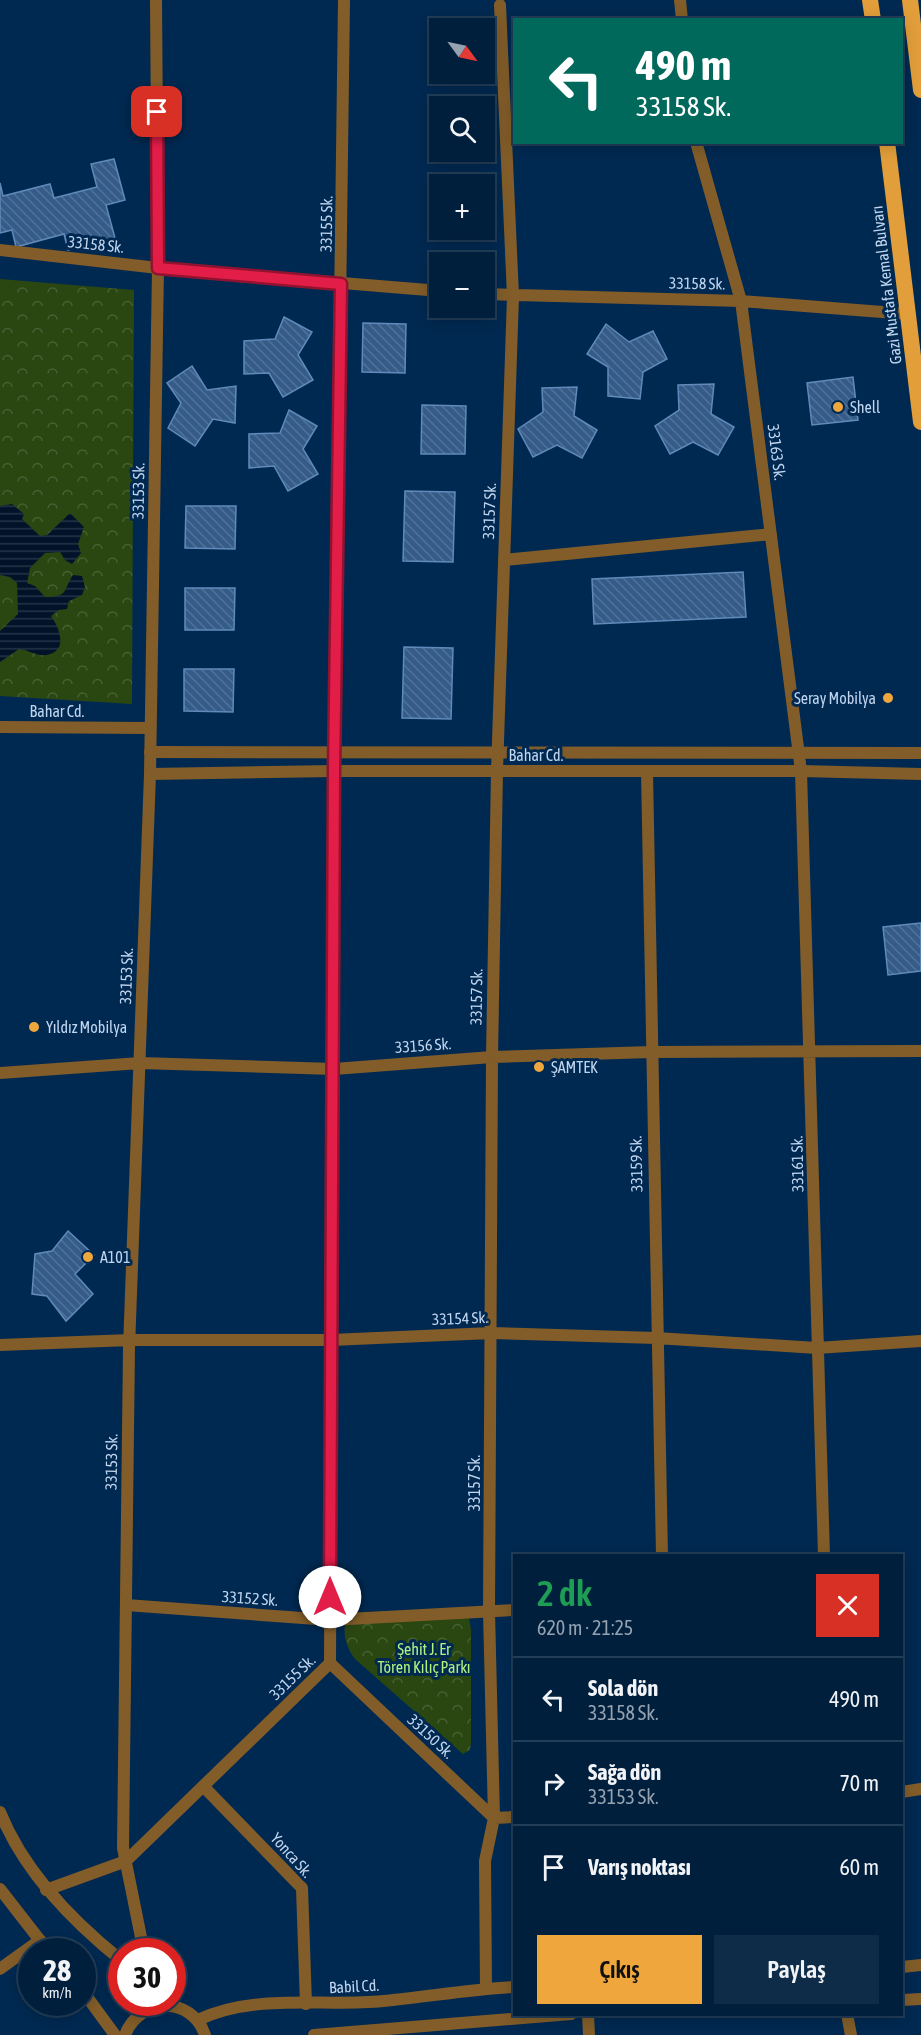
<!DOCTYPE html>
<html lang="tr">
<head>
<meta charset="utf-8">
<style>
	:root { --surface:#001f3d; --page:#0e2c48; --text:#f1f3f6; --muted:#95a2b0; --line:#223d57; --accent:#efa73d }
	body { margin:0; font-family:"Asap Condensed",sans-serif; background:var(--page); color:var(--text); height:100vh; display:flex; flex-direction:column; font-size:22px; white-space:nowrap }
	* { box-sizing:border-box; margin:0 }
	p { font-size:20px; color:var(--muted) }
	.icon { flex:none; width:33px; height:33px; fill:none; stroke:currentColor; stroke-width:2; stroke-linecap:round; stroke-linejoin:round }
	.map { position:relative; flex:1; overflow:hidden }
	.details { position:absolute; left:513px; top:1554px; width:390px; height:462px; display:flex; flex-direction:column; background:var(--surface); border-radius:0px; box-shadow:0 3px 15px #0003,0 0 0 2px var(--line) }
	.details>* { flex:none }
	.guide { position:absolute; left:513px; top:18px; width:390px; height:126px; border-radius:0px; box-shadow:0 3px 15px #0003,0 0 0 2px var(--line); background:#00695c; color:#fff; overflow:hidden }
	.needle { width:39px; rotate:123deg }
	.buttons { position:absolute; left:429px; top:18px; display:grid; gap:12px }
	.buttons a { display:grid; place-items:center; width:66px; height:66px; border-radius:0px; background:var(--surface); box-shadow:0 3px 15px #0003,0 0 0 2px var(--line); font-size:30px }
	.speed { position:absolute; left:18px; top:1938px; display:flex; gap:12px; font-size:30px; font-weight:700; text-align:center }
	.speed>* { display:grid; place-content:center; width:78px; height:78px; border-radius:50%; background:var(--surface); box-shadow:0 3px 15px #0003,0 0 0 2px var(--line); line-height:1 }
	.speed small { font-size:15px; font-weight:400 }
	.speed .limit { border:9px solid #d22; background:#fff; color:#111 }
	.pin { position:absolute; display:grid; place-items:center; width:51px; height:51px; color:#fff; margin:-26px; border-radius:12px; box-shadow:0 3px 9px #0006 }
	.me { position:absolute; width:66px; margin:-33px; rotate:0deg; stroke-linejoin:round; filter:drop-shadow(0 0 4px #0008) }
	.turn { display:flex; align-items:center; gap:21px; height:126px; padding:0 24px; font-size:27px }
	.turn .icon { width:78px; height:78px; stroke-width:2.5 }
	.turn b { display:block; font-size:42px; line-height:51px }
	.round { display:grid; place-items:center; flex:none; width:63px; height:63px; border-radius:0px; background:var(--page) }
	.headline { display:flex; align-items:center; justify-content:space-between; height:102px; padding:0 24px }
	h1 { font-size:36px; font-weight:600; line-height:45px; color:#1e9e55 }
	.button { display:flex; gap:12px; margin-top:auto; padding:12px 24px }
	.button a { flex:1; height:69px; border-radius:0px; background:var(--accent); color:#111; font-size:24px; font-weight:600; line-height:69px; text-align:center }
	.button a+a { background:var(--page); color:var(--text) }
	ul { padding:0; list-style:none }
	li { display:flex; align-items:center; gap:18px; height:84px; padding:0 24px; border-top:2px solid var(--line) }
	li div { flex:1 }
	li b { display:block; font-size:22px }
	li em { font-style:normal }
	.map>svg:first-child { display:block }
	.forest { fill:url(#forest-crowns) }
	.water { fill:url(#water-rules) }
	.building { fill:url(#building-back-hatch); stroke:#618aba; stroke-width:1.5 }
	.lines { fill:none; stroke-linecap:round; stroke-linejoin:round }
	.minor { stroke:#825d29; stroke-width:12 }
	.tertiary { stroke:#825d29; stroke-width:12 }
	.trunk { stroke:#e29e3a; stroke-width:16 }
	.route-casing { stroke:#92132f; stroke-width:15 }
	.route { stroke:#e11d48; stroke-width:10 }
	.poi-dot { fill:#efa73d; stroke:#002951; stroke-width:2 }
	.labels { text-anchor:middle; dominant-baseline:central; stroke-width:6; stroke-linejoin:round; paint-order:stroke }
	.street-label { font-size:16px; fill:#c0d5ef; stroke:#002951 }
	.poi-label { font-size:16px; fill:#c0d5ef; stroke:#002951; text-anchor:start }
	.park-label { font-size:16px; fill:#b1f081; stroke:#002951 }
</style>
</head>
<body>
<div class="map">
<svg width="921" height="2035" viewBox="0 0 921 2035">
	<defs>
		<pattern id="forest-crowns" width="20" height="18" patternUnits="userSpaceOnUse" patternTransform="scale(1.5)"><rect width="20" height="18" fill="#2a4611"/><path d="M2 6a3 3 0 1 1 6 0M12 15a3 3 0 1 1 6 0" fill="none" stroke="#476034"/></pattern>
		<pattern id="water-rules" width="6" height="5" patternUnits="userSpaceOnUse" patternTransform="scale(1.5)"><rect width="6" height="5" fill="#021329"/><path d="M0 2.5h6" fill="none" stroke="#253448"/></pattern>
		<pattern id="building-back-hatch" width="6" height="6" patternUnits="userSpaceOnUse" patternTransform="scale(1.5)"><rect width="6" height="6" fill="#355c89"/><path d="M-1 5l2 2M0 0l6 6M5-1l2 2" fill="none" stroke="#50729a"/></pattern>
	</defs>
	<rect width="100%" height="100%" fill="#002951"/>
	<!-- forest -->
	<path class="forest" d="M0 279 134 290 132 704 0 696Z
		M458 1611 468 1613 471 1629V1742L470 1750 463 1754 355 1659C345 1646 338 1623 354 1612Z"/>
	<!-- water -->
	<path class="water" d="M12 504 24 514 22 519 40 536 47 535 70 513 84 527 78 544 81 553 72 564 65 560 60 552 45 553 30 568 27 583 35 586 45 597C69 597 63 590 73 575L82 576 85 587 82 595 69 601 67 609 59 610 51 616C59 627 69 651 47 655 38 657 29 650 19 649L0 662V631L18 614 17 583 10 577 0 575V506Z"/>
	<!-- building -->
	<path class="building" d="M114 159 125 200 106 205 115 238 68 250 64 234 16 247 12 230 0 233V183L3 196 50 184 54 198 97 187 91 164Z
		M284 317 312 332 298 355 313 380 283 397 269 373 244 374V341L275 339Z
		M363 323 406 324 405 373 362 372Z
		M606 324 629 342 653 331 667 359 643 372 640 399 608 396V367L587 354Z
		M192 366 207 390 236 386 235 423 213 419 195 446 168 428 181 403 167 383Z
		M853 377 858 420 812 425 807 383Z
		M714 384 711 414 734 427 718 455 693 442 670 454 655 426 679 410 678 385Z
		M577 387 574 416 597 430 582 458 557 445 533 457 518 429 543 412 542 388Z
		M422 405 466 406 465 454H421Z
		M289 410 317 426 303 449 318 474 288 491 274 466 249 468V434L280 433Z
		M405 491 455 492 453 562 403 561Z
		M186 506H236L235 549 185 548Z
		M743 572 746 617 594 624 592 579Z
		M185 588H235L234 630H185Z
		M404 647 453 648 451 719 402 718Z
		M184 669H234L233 712 184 711Z
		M921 923V971L888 975 883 927Z
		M68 1231 94 1255 75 1274 93 1294 66 1321 47 1296 32 1294 35 1254 52 1251Z"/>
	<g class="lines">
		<!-- minor -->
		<path class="minor" d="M680 0 682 20
			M696 142 741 301 801 771 824 1556
			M0 250 158 268 440 291
			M484 294 741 301 908 314
			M504 560 771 534
			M0 727 150 728
			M647 772 662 1556
			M0 1073 140 1063 334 1069 492 1057 651 1052 921 1051
			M0 1345 130 1340H331L491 1333 656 1338 817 1348 921 1341
			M126 1605 330 1620 514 1610
			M330 1663 494 1818 514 1817
			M203 1786 302 1888 306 2004
			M902 1792 921 1789
			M46 1890 126 1861 330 1663 334 771 344 0
			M144 1952 123 1848 129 1348 150 774 158 268 156 0
			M0 1969 40 1940
			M486 1989 485 1861 494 1818 489 1611 492 1057 497 771 513 296 500 5
			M588 2014 589 2035
			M847 2014 851 2035"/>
		<!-- tertiary -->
		<path class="tertiary" d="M150 752 921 753
			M150 774 334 771H801L921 774
			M0 1812C24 1872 72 1921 122 1961
			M0 1889 49 1952
			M902 1967 921 1965
			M82 1990 115 2035
			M902 2000 921 1999
			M198 2020C254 1993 322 2007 383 2001 427 1997 470 1989 514 1987
			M125 2035C139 1998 192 1995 205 2035
			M314 2035 571 2014"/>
		<!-- trunk -->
		<path class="trunk" d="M870 0 873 20
			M910 0 921 90
			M887 142 921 422"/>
	</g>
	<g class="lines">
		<!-- route casing -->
		<g class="route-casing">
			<path id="route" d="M157 112 158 268 341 284 334 771 330 1597"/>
		</g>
		<!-- route -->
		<use href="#route" class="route"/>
	</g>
	<!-- markers -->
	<g class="poi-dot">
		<circle cx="838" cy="407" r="6"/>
		<circle cx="888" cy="698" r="6"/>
		<circle cx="34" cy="1027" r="6"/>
		<circle cx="539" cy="1067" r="6"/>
		<circle cx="88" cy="1257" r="6"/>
	</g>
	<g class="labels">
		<!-- street labels -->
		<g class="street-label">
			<text transform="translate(326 224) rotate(-89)">33155 Sk.</text>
			<text transform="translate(96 244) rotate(6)">33158 Sk.</text>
			<text transform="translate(697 283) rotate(1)">33158 Sk.</text>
			<text transform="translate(886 285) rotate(-97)">Gazi Mustafa Kemal Bulvarı</text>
			<text transform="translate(777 452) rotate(83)">33163 Sk.</text>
			<text transform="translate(138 491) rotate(-89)">33153 Sk.</text>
			<text transform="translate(489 511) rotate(-88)">33157 Sk.</text>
			<text x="57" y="711">Bahar Cd.</text>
			<text x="536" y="755">Bahar Cd.</text>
			<text transform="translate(126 976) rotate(-88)">33153 Sk.</text>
			<text transform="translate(476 997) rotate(-89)">33157 Sk.</text>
			<text transform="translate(423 1045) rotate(-4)">33156 Sk.</text>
			<text transform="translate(636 1164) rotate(-91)">33159 Sk.</text>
			<text transform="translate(797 1164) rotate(-91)">33161 Sk.</text>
			<text transform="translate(460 1318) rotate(-2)">33154 Sk.</text>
			<text transform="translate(111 1462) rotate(-89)">33153 Sk.</text>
			<text transform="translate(474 1483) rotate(-90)">33157 Sk.</text>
			<text transform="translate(250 1598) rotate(4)">33152 Sk.</text>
			<text transform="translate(292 1677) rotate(-44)">33155 Sk.</text>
			<text transform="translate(431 1736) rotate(43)">33150 Sk.</text>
			<text transform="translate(292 1855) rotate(48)">Yonca Sk.</text>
			<text transform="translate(354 1986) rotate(-3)">Babil Cd.</text>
		</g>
		<!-- poi labels -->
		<g class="poi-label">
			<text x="850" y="407">Shell</text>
			<text x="876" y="698" text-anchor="end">Seray Mobilya</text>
			<text x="46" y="1027">Yıldız Mobilya</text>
			<text x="551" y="1067">ŞAMTEK</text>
			<text x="100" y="1257">A101</text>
		</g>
		<!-- park labels -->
		<g class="park-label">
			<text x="424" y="1649">Şehit J. Er<tspan x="424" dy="18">Tören Kılıç Parkı</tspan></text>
		</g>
	</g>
</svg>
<div class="buttons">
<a><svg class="needle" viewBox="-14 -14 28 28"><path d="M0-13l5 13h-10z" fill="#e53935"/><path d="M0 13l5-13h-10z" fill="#95a2b0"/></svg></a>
<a><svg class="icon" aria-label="search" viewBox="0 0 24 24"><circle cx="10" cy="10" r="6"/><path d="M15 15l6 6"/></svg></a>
<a>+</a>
<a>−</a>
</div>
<div class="speed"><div>28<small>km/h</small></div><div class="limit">30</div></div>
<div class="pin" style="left:157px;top:112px;background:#d93025"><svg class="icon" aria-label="arrive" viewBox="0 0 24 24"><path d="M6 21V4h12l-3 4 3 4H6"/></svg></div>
<svg class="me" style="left:330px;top:1597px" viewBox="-20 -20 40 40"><circle r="19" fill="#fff"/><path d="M0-13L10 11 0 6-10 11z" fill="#e11d48"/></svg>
<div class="guide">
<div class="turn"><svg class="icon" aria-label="left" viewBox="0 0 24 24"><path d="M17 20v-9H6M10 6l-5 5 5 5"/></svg><div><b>490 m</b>33158 Sk.</div></div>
</div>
<section class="details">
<div class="headline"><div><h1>2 dk</h1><p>620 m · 21:25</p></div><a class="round" style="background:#d93025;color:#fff"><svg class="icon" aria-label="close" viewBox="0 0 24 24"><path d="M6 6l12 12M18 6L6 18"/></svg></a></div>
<ul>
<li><svg class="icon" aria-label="left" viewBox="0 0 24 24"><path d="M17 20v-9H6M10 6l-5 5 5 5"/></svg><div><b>Sola dön</b><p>33158 Sk.</p></div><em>490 m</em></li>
<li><svg class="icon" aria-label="right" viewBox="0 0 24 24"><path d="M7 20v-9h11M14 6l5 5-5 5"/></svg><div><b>Sağa dön</b><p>33153 Sk.</p></div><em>70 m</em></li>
<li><svg class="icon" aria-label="arrive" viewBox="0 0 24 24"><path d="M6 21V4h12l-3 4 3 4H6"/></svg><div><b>Varış noktası</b></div><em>60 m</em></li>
</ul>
<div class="button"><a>Çıkış</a><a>Paylaş</a></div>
</section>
</div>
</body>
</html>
